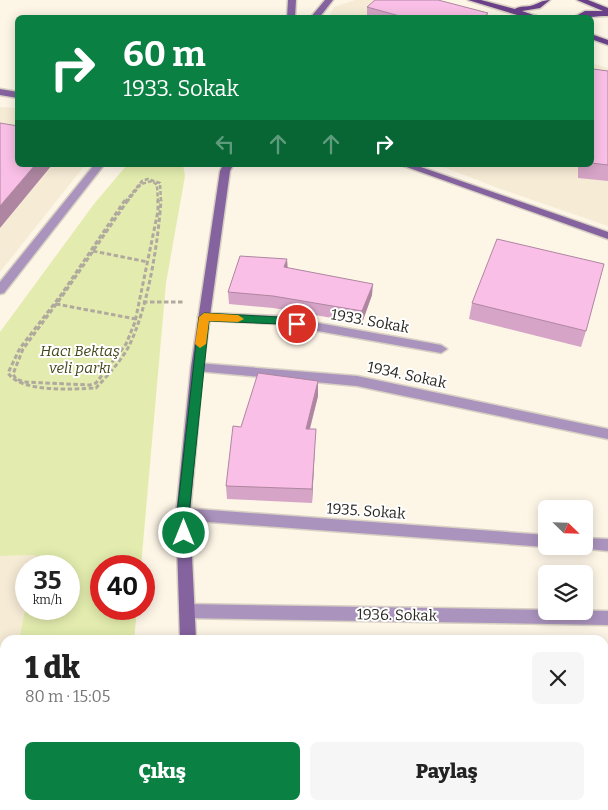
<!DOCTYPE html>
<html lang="tr">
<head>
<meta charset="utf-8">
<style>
	:root { --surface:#fff; --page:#f6f6f6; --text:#222; --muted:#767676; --accent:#0b8043 }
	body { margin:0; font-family:Bitter,serif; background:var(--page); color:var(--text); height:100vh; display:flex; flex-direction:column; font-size:19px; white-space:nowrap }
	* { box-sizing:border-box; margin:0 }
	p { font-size:16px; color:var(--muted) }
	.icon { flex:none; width:28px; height:28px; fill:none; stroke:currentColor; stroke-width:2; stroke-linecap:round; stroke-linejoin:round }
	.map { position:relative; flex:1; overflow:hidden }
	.side { position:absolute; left:0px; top:635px; width:609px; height:175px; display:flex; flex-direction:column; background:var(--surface); border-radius:15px 15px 0 0; box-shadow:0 2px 12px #0003 }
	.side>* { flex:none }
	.top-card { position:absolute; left:15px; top:15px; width:579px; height:152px; border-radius:8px; box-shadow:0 2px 12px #0003; background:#0b8043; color:#fff; overflow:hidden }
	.needle { width:32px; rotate:113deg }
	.fabs { position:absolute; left:538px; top:500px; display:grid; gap:10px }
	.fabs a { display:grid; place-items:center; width:55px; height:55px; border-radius:8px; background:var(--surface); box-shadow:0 2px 12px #0003; font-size:25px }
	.speed { position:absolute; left:15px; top:555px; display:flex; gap:10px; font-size:25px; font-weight:700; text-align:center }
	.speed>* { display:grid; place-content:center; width:65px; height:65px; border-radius:50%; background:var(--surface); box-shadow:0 2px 12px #0003; line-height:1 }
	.speed small { font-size:12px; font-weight:400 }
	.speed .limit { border:8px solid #d22; background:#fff; color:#111 }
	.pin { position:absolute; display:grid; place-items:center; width:42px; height:42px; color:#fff; margin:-21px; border:2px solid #fff; border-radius:50%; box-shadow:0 1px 5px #0007 }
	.me { position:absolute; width:55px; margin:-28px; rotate:0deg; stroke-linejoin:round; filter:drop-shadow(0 0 4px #0008) }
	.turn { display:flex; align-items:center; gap:18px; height:105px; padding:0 25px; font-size:22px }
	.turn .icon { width:65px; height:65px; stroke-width:2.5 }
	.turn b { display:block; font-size:35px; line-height:42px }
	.lanes { display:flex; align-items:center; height:48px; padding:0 25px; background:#0003; justify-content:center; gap:25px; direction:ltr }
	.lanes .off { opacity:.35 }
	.round { display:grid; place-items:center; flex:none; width:52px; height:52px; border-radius:8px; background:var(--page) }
	.summary { display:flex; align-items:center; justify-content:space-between; height:85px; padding:0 25px }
	h1 { font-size:30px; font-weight:800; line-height:38px }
	.action { display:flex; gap:10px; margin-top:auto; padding:10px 25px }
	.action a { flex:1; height:58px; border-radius:8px; background:var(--accent); color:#fff; font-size:20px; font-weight:800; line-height:58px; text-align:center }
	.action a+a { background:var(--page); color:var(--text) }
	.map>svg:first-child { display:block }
	.built { fill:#f6ebd5 }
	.green { fill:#e3ecae }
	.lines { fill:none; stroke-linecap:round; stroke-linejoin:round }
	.street-casing { stroke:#d7d0c3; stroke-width:3 }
	.secondary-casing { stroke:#d7d0c3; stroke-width:3 }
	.primary-casing { stroke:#d7d0c3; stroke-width:3 }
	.path-far1 { stroke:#b0a99e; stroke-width:2.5; stroke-dasharray:4 2; stroke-linecap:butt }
	.path { stroke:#b0a99e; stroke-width:3; stroke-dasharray:4.5 2.5; stroke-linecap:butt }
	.street { fill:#aa93bd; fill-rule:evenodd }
	.secondary { fill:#85639f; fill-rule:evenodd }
	.primary { fill:#6a4089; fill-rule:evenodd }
	.wall { fill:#d6a4c6 }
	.shaded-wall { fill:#ae86a1 }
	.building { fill:#f9bfe6; stroke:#ae86a1 }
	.route { fill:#0b8043; stroke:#07532c }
	.slow { fill:#f59e0b }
	.labels { text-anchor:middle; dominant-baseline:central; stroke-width:4; stroke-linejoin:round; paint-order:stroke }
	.street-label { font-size:15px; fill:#2a2721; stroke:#fff }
	.park-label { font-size:15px; font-style:italic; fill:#44491b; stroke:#fff }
</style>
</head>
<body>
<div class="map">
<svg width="608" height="810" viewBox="0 0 608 810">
	<rect width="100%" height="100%" fill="#fdf5e6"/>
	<!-- built -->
	<path class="built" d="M355 0H384L452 18H328L334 7Z
		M591 63 608 68V226L498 188 438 165H591Z
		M0 107 17 108 18 165H85L0 272Z
		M37 555 34 566H26V605L19 640H5V805H130V810H0V556Z"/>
	<!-- green -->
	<path class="green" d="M127 165H183L185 176 166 283 141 566H101V609H137L134 640H19L26 605V609H69V566H34L36 555 0 556V332L94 204Z"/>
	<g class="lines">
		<!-- street casing -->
		<g class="street-casing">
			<path id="street" d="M94 165H104L4 293 0 294V282Z
				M204 313 279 316 441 345 447 349 441 353 279 324 200 320 198 317Z
				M197 363 357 376 608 429V439L357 386 197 371 191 367Z
				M183 508 546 535V546H548L546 547 183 520 178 518 176 514 178 510Z
				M584 538 608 539V551L579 548 578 546H584Z
				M186 604 608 611V625L186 618 181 616 179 611 181 606Z"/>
		</g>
		<!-- secondary casing -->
		<g class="secondary-casing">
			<path id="secondary" d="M288 0H296L295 18H287Z
				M325 0H333L319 18H310Z
				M0 89 18 92V98L0 95Z
				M223 165H233L230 171 203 367 190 514 196 640H180L176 514 191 367 220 171Z
				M401 165H415L608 232V239Z
				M189 805H207L208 810H190Z"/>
		</g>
		<!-- primary casing -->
		<g class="primary-casing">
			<path id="primary" d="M468 0H481L515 9C519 6 524 7 530 6 538 4 542 0 550 0L540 8 522 11 542 18H527Z
				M577 0H588L608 8V16C595 16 585 18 572 18L585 11H603Z
				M591 34 608 40V45L591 39Z"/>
		</g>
		<!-- path-far1 -->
		<path class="path-far1" d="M125 202 142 181 148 179 160 183 161 202
			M127 202 141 184 152 181 157 185 158 202"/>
		<!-- path -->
		<path class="path" d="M125 200 61 295 20 348 8 373C21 393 74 389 96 388 108 375 121 361 129 346 148 307 158 244 161 200
			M128 200 63 295 23 349 13 374 16 379 24 382 90 385 96 383 126 344 135 322 158 211V200
			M93 251 148 262
			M143 302H185
			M56 304 136 319"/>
		<!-- street -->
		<use href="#street" class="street"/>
		<!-- secondary -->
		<use href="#secondary" class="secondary"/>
		<!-- primary -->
		<use href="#primary" class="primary"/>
	</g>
	<!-- wall -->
	<path class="wall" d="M367 7 488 13 487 18H367Z
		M593 69 608 71V181L578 178V165H591V75Z
		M228 292 372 295 362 323 273 308 229 304Z
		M472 303 586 331 581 347 469 319Z
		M318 396 310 429 315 444 312 503 227 499 226 486 241 427Z"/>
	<!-- shaded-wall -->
	<path class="shaded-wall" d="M35 165H52L0 228V206Z
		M287 259 288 271 284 267Z
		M373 284 372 295 362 323V311Z
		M318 381V396L306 443V429Z
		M316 429 315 444 312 503V489Z
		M82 805H88V810H81Z"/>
	<!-- building -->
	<path class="building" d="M375 0H438L488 13 483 18H407L367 7Z
		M593 69 608 71V165L591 163V75H593Z
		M0 123 18 126V165H35L0 206Z
		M497 239 604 264 586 331 472 303Z
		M240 256 287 259 284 267 373 284 362 311 273 296 228 292Z
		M258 373 318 381 306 429H316L312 489 226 486 233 426 241 427Z
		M0 785H5V805H82L81 810H0Z"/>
	<!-- route -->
	<path class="route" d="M204 313 279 317 301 321 302 324 297 327 279 324 209 321 189 514 190 533 188 537 184 538 179 537 177 514 199 317Z"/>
	<!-- slow -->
	<path class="slow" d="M204 313 238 315 244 319 238 322 209 321 206 344 200 348 195 344 199 317Z"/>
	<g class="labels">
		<!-- street labels -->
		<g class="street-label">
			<text transform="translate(370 321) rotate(10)">1933. Sokak</text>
			<text transform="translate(407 375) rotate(12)">1934. Sokak</text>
			<text transform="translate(366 511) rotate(4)">1935. Sokak</text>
			<text transform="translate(397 615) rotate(1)">1936. Sokak</text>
		</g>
		<!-- park labels -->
		<g class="park-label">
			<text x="80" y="351">Hacı Bektaş<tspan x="80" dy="17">veli parkı</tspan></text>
		</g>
	</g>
</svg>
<div class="fabs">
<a><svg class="needle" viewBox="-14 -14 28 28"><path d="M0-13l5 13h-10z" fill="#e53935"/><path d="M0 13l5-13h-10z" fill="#767676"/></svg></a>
<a><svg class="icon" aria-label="layers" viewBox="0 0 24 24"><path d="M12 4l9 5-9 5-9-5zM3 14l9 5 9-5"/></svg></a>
</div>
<div class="speed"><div>35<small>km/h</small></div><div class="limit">40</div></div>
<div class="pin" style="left:297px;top:324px;background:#d93025"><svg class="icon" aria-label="arrive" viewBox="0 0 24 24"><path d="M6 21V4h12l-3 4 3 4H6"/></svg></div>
<svg class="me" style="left:184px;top:533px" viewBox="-20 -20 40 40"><circle r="17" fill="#0b8043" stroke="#fff" stroke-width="3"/><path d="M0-11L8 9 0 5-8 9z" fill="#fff"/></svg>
<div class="top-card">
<div class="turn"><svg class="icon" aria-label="right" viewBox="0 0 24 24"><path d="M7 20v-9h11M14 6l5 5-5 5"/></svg><div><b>60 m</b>1933. Sokak</div></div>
<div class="lanes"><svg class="icon off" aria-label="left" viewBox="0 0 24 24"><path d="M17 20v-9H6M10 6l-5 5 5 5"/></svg><svg class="icon off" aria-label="ahead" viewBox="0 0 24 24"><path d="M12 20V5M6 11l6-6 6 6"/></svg><svg class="icon off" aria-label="ahead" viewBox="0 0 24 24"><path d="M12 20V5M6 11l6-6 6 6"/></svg><svg class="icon" aria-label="right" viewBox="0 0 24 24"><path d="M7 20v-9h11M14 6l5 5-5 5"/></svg></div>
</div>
<section class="side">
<div class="summary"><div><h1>1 dk</h1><p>80 m · 15:05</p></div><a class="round"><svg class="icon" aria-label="close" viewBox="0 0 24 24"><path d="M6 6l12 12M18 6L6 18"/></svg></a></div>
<div class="action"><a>Çıkış</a><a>Paylaş</a></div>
</section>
</div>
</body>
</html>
